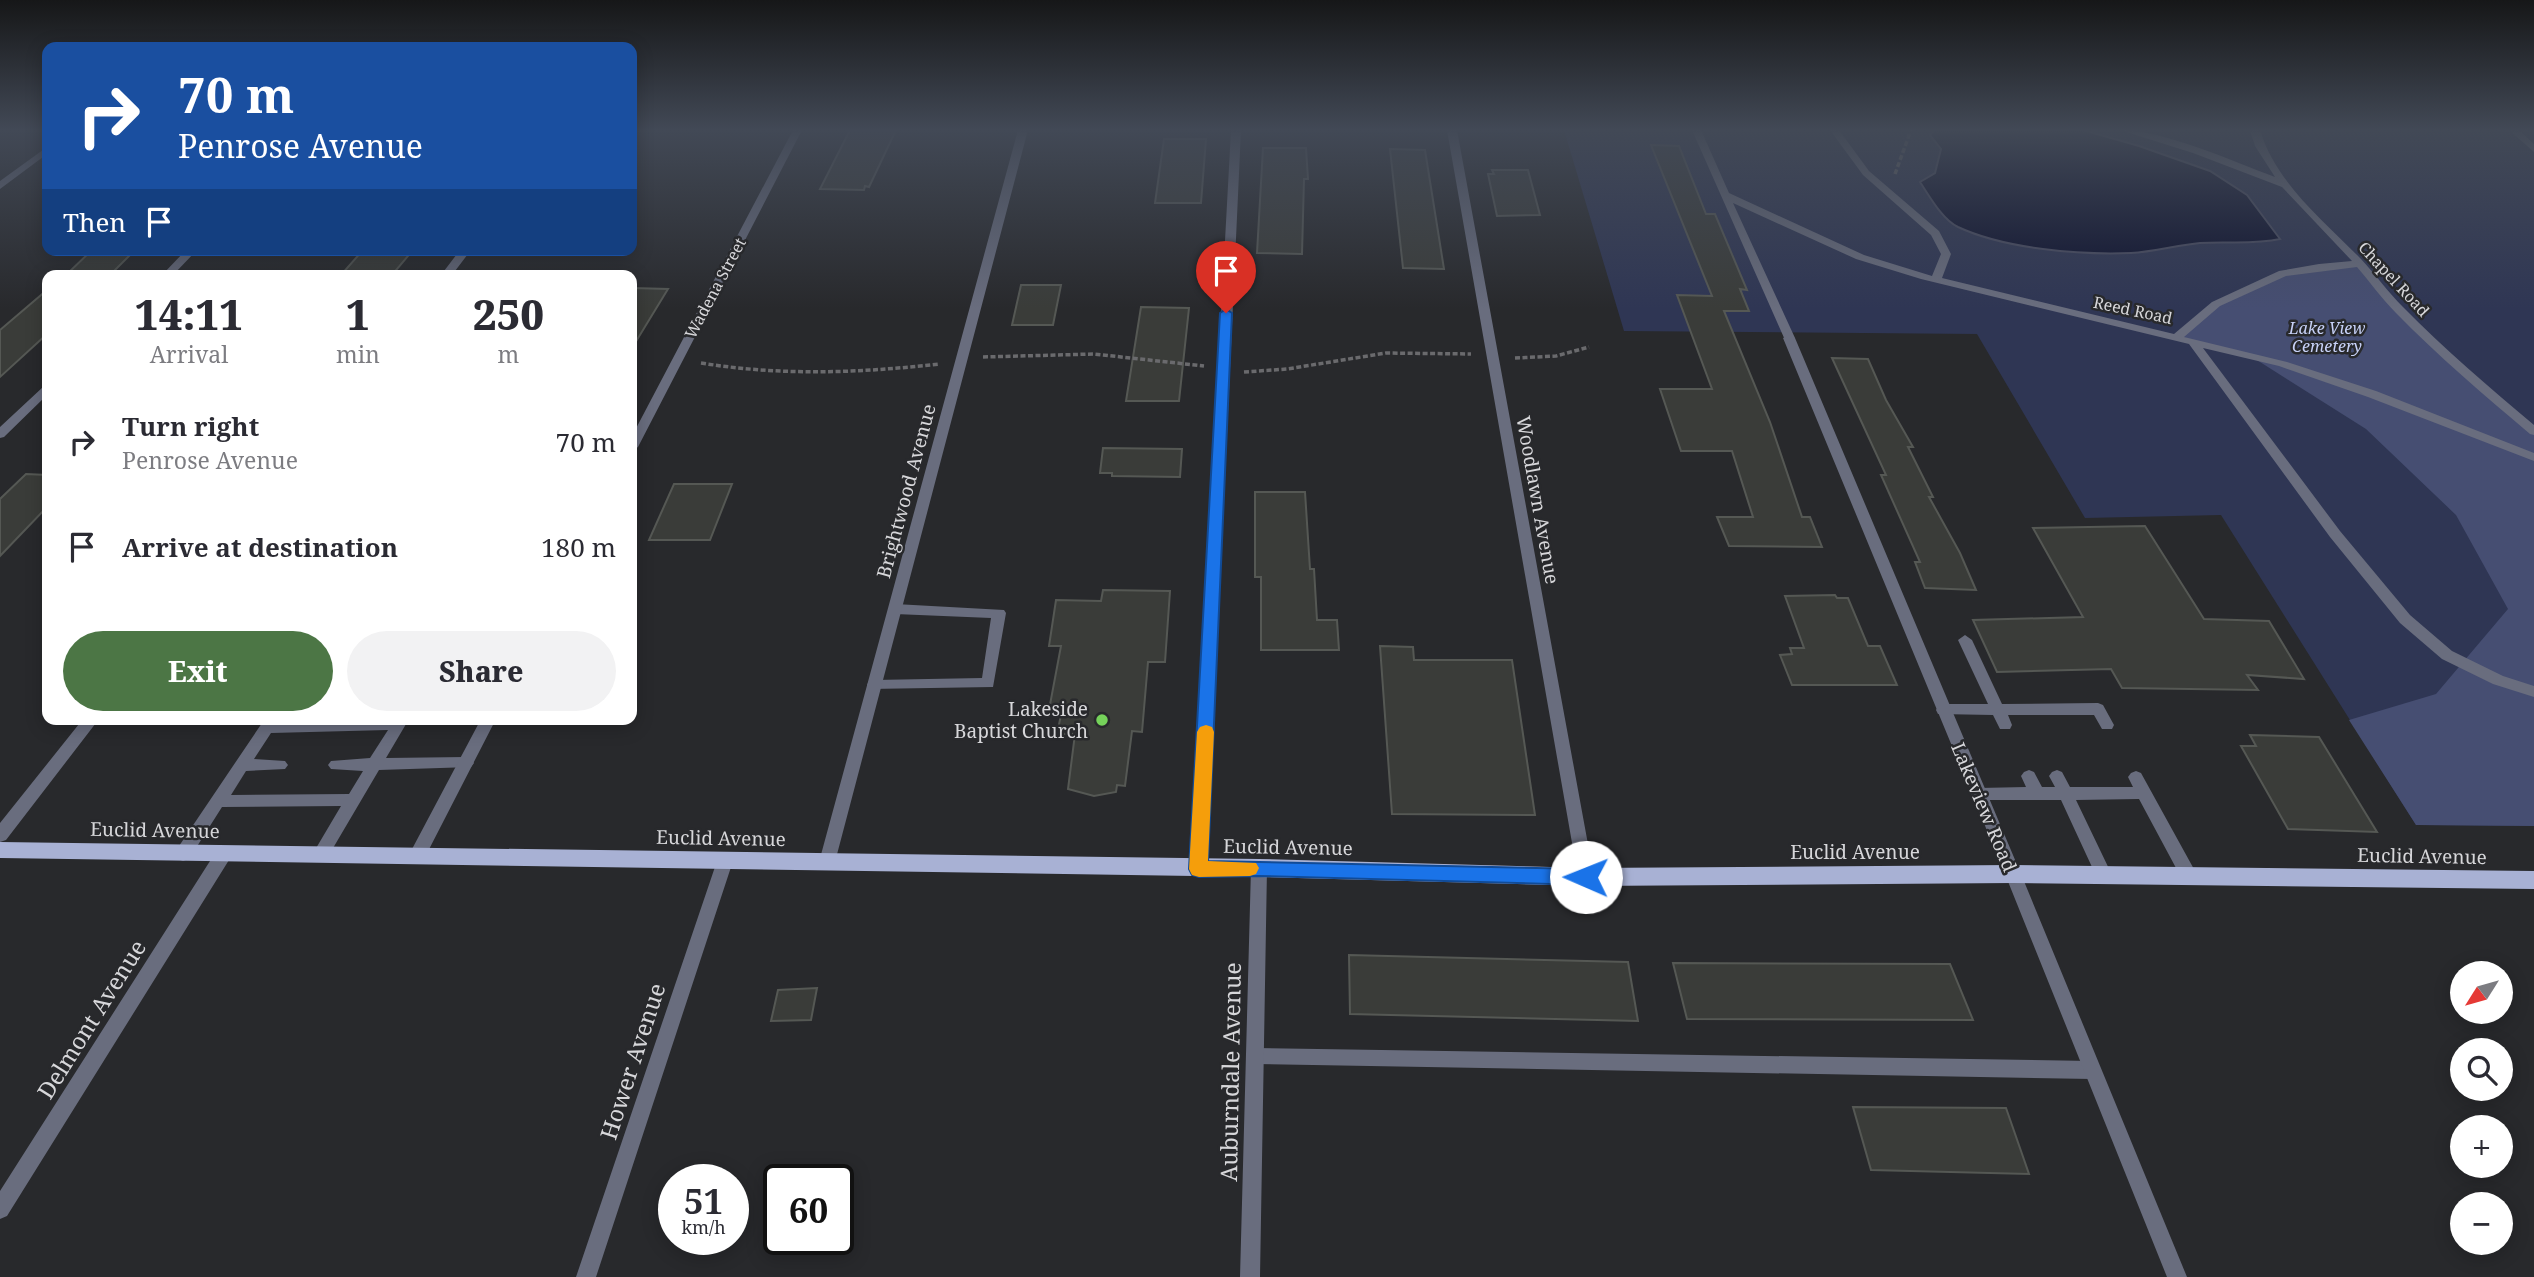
<!DOCTYPE html>
<html lang="en">
<head>
<meta charset="utf-8">
<style>
	:root { --surface:#fff; --page:#f2f2f3; --text:#2b2b33; --muted:#7c7c81; --accent:#4c7645 }
	body { margin:0; font-family:"Noto Serif",serif; background:var(--page); color:var(--text); height:100vh; display:flex; flex-direction:column; font-size:26px; white-space:nowrap }
	* { box-sizing:border-box; margin:0 }
	p { font-size:23px; color:var(--muted) }
	.icon { flex:none; width:38px; height:38px; fill:none; stroke:currentColor; stroke-width:2; stroke-linecap:round; stroke-linejoin:round }
	.map { position:relative; flex:1; overflow:hidden }
	.drawer { position:absolute; left:42px; top:270px; width:595px; height:455px; display:flex; flex-direction:column; background:var(--surface); border-radius:14px; box-shadow:0 4px 18px #0003 }
	.drawer>* { flex:none }
	.top-card { position:absolute; left:42px; top:42px; width:595px; height:214px; border-radius:14px; box-shadow:0 4px 18px #0003; background:#1a4fa0; color:#fff; overflow:hidden }
	.needle { width:46px; rotate:233deg }
	.controls { position:absolute; left:2450px; top:961px; display:grid; gap:14px }
	.controls a { display:grid; place-items:center; width:63px; height:63px; border-radius:50%; background:var(--surface); box-shadow:0 4px 18px #0003; font-size:35px }
	.speed { position:absolute; left:658px; top:1164px; display:flex; gap:14px; font-size:35px; font-weight:700; text-align:center }
	.speed>* { display:grid; place-content:center; width:91px; height:91px; border-radius:50%; background:var(--surface); box-shadow:0 4px 18px #0003; line-height:1 }
	.speed small { font-size:18px; font-weight:400 }
	.speed .limit { border:4px solid #111; border-radius:10px; background:#fff; color:#111 }
	.pin { position:absolute; display:grid; place-items:center; width:60px; height:60px; color:#fff; margin:-72px -30px; border-radius:50% 50% 50% 0; rotate:-45deg; box-shadow:0 0 7px #0007 }
	.pin .icon { rotate:45deg }
	.me { position:absolute; width:77px; margin:-38px; rotate:271deg; stroke-linejoin:round; filter:drop-shadow(0 0 5px #0008) }
	.turn { display:flex; align-items:center; gap:24px; height:147px; padding:0 21px; font-size:32px }
	.turn .icon { width:91px; height:91px; stroke-width:2.5 }
	.turn b { display:block; font-size:49px; line-height:60px }
	.then { display:flex; align-items:center; height:66px; padding:0 21px; background:#0003; gap:14px; font-size:26px }
	.eta { display:flex; justify-content:space-evenly; align-items:center; height:119px; text-align:center }
	.eta b { font-size:42px; font-weight:800; line-height:49px }
	.cta { display:flex; gap:14px; margin-top:auto; padding:14px 21px }
	.cta a { flex:1; height:80px; border-radius:42px; background:var(--accent); color:#fff; font-size:28px; font-weight:800; line-height:80px; text-align:center }
	.cta a+a { background:var(--page); color:var(--text) }
	ul { padding:0; list-style:none }
	li { display:flex; align-items:center; gap:21px; height:105px; padding:0 21px }
	li div { flex:1 }
	li b { display:block; font-size:26px }
	li em { font-style:normal }
	.map>svg:first-child { display:block }
	.green { fill:#2f3654 }
	.forest { fill:#464e72 }
	.water { fill:#0c102e; stroke:#494c62; stroke-width:2 }
	.building { fill:#3a3c39; stroke:#555854; stroke-width:2 }
	.lines { fill:none; stroke-linecap:round; stroke-linejoin:round }
	.path { stroke:#6a6a6d; stroke-width:3.5; stroke-dasharray:5 2.5; stroke-linecap:butt }
	.service { fill:#696d7e; fill-rule:evenodd }
	.minor { fill:#696d7e; fill-rule:evenodd }
	.tertiary { fill:#696d7e; fill-rule:evenodd }
	.primary { fill:#a8b1d4; fill-rule:evenodd }
	.route { fill:#1a73e8; stroke:#114b97; stroke-width:2 }
	.slow { fill:#f59e0b }
	.poi-dot { fill:#75d25a; stroke:#28292c; stroke-width:2.5 }
	.labels { text-anchor:middle; dominant-baseline:central; stroke-width:5; stroke-linejoin:round; paint-order:stroke }
	.far-street-label { font-size:16px; fill:#d7d7da; stroke:#28292c }
	.far-park-label { font-size:16px; font-style:italic; fill:#c8d2f8; stroke:#28292c }
	.street-label { font-size:19px; fill:#d7d7da; stroke:#28292c }
	.poi-label { font-size:19px; fill:#d7d7da; stroke:#28292c; text-anchor:end }
	.near-street-label { font-size:23px; fill:#d7d7da; stroke:#28292c }
</style>
</head>
<body>
<div class="map">
<svg width="2534" height="1277" viewBox="0 0 2534 1277">
	<rect width="100%" height="100%" fill="#28292c"/>
	<!-- green -->
	<path class="green" d="M1564 130H2534V826L2416 825 2221 515 2085 518 1977 334 1624 331Z"/>
	<!-- forest -->
	<path class="forest" d="M2360 264 2397 307 2534 431V826L2416 825 2349 720 2436 694 2508 609 2456 515 2366 429 2249 355 2178 336 2216 304 2283 273Z"/>
	<!-- water -->
	<path class="water" d="M1934 130H2083L2139 146 2210 171 2247 195 2280 239C2253 245 2227 241 2200 243 2177 245 2154 252 2131 253 2080 255 2005 249 1958 227 1942 219 1930 197 1920 182L1935 173 1941 149 1930 135Z"/>
	<!-- building -->
	<path class="building" d="M850 130H896L869 187 865 186 864 190 820 189Z
		M1164 139H1206L1201 203H1155Z
		M1651 145 1679 146 1706 214H1715L1747 290 1740 289 1749 311H1724L1770 422 1802 517H1810L1822 547 1729 546 1717 517H1753L1732 451H1681L1660 389H1712L1677 295 1712 296Z
		M1263 148H1306L1308 179H1304L1302 254 1257 253Z
		M1390 149 1425 150 1444 269 1403 268Z
		M1492 170H1528L1540 215 1497 216 1488 174H1494Z
		M92 250H135L110 275H66Z
		M363 250H413L392 275H341Z
		M1021 285H1061L1053 325H1012Z
		M632 288 668 289 632 348Z
		M47 290V334L0 377V330Z
		M1141 307 1189 308 1179 401H1126Z
		M1832 358 1868 359 1886 400 1913 447H1908L1933 497H1929L1960 553 1976 590 1925 588 1915 562H1920L1881 475H1886Z
		M1103 448 1182 449 1180 477 1112 476V473H1100Z
		M26 474 47 475V507L0 556V499Z
		M674 484H732L710 540H649Z
		M1255 492H1305L1310 569H1314L1317 620H1337L1339 650H1261V577H1255Z
		M2145 526 2204 619 2269 621 2304 679 2247 675 2258 690 2122 688 2111 669 1997 672 1973 620 2083 617 2033 528Z
		M1103 590 1170 591 1165 662H1148L1142 732 1132 731 1125 786 1117 785 1116 792 1094 796 1068 789 1075 734H1057L1062 710H1049L1061 646H1049L1056 600 1101 601Z
		M1835 595 1837 598H1848L1868 646H1880L1897 685H1792L1780 655 1792 654 1790 648H1804L1785 596Z
		M1380 646 1413 647 1414 660H1512L1535 815 1392 814Z
		M2250 735 2319 737 2377 832 2288 829 2241 746H2256Z
		M1349 955 1628 962 1638 1021 1350 1014Z
		M1673 963 1950 964 1973 1020 1687 1019Z
		M817 988 811 1020 771 1021 778 990Z
		M1853 1107 2006 1108 2029 1174 1871 1170Z"/>
	<g class="lines">
		<!-- path -->
		<path class="path" d="M1895 174 1911 130
			M983 357 1094 354 1204 366
			M1515 358 1556 356 1589 347
			M701 363C781 376 859 373 939 364
			M1244 372 1287 369 1386 353 1471 354"/>
		<!-- service -->
		<path class="service" d="M1692 130H1701L1729 193 1864 255 1932 276 1941 254 1931 235 1863 175 1830 130H1839L1869 171 1939 231 1951 254 1942 278 2174 334 2212 302 2279 271 2319 264 2352 261 2282 187 2193 153 2120 130C2164 130 2232 161 2275 177L2255 146 2250 130H2260C2276 183 2323 220 2361 259 2375 274 2388 292 2403 307 2444 349 2489 387 2534 425V435L2530 434C2484 395 2438 356 2396 313 2382 299 2370 282 2357 267L2286 276 2220 306 2184 337 2287 362 2376 391 2534 453V461L2368 397 2279 366 2203 348 2340 531 2410 615 2452 651 2503 676 2534 686V697L2493 684 2442 659 2400 623 2330 537 2189 344 1921 279 1856 259 1733 203 1795 338 1789 341 1785 340Z
			M2509 130H2519L2534 144V152Z
			M895 604 1004 610 1006 613 993 687 869 689 867 685 869 681 874 680 982 678 991 618 895 614 888 609Z
			M1965 635 1972 640 2002 704 2098 703 2103 705 2114 725 2112 729H2102L2094 715H2008L2012 725 2010 729H2000L1993 715 1938 714 1936 710 1938 706 1943 704H1988L1958 640Z
			M409 719 386 758 466 757 471 759 474 763 471 767 379 770 326 860 320 862 314 860 312 855 341 806 222 807 189 859 183 861 177 859 175 854 177 849 262 723ZM388 730 370 758 331 761 328 765 331 769 363 771 349 794 231 795 246 771 285 769 288 765 285 761 254 759 271 733Z
			M2029 770 2034 772 2042 787H2055L2049 776 2052 772 2057 770 2062 772 2070 787H2133L2128 777 2131 773 2136 771 2141 773 2195 871 2197 876 2195 881 2189 883 2183 881 2139 799 2076 800 2112 875 2110 880 2104 882 2098 880 2061 800H1979L1974 798 1971 794 1974 790 1979 788 2026 787 2021 776 2024 772Z
			M1255 1048 2092 1061 2098 1064 2101 1070 2098 1076 2092 1079 1255 1064 1249 1062 1246 1056 1249 1050Z"/>
		<!-- minor -->
		<path class="minor" d="M793 130H802L638 447 632 451V436Z
			M1018 130H1028L835 862 833 867 827 869 821 867 819 862Z
			M1231 130H1241L1207 869 1205 874 1199 876 1193 874 1191 869Z
			M1447 130H1457L1594 877 1592 882 1586 884 1580 882 1578 877Z
			M47 147V154L0 189V181Z
			M186 250H197L173 275H162Z
			M460 250H471L452 275H441Z
			M1789 335 1795 338 2021 874 2019 879 2013 881 2007 879 2005 874 1783 338Z
			M47 386V395L4 437 0 438V427L43 387Z
			M83 719H99L6 840 0 842V823Z
			M481 719H496L423 861 417 863 411 861 409 856 411 851Z
			M223 848 229 850 231 855 229 860 7 1216 0 1219V1191L217 850Z
			M725 854 731 856 733 861 596 1277H576L717 861 719 856Z
			M1259 861 1265 863 1267 868 1260 1277H1240L1251 868 1253 863Z"/>
		<!-- tertiary -->
		<path class="tertiary" d="M2013 867 2019 869 2021 874 2187 1277H2167L2005 874 2007 869Z"/>
		<!-- primary -->
		<path class="primary" d="M0 842 1259 859 1586 868 2013 865 2534 871V889L2013 883 1586 886 1259 877 0 858Z"/>
	</g>
	<!-- sky -->
	<linearGradient id="sky" x2="0" y2="1"><stop stop-color="#161718"/><stop offset="0.42" stop-color="#424956"/><stop offset="1" stop-color="#424956" stop-opacity="0"/></linearGradient>
	<rect width="2534" height="309" fill="url(#sky)"/>
	<!-- route -->
	<path class="route" d="M1226 309 1232 313 1208 861 1586 869 1593 871 1595 877 1593 882 1586 885 1259 876 1199 877 1192 875 1189 869 1220 313Z"/>
	<!-- slow -->
	<path class="slow" d="M1206 725 1212 727 1214 732 1208 861 1256 863 1259 868 1256 874 1250 876 1199 877 1192 875 1189 869 1197 732 1200 727Z"/>
	<!-- markers -->
	<circle class="poi-dot" cx="1102" cy="720" r="7"/>
	<g class="labels">
		<!-- far-street labels -->
		<g class="far-street-label">
			<text transform="translate(2394 279) rotate(47)">Chapel Road</text>
			<text transform="translate(715 288) rotate(-62)">Wadena Street</text>
			<text transform="translate(2133 310) rotate(12)">Reed Road</text>
		</g>
		<!-- far-park labels -->
		<g class="far-park-label">
			<text x="2327" y="328">Lake View<tspan x="2327" dy="18">Cemetery</tspan></text>
		</g>
		<!-- street labels -->
		<g class="street-label">
			<text transform="translate(906 491) rotate(-75)">Brightwood Avenue</text>
			<text transform="translate(1538 500) rotate(80)">Woodlawn Avenue</text>
			<text transform="translate(1984 807) rotate(67)">Lakeview Road</text>
			<text transform="translate(155 830) rotate(1)">Euclid Avenue</text>
			<text transform="translate(721 838) rotate(1)">Euclid Avenue</text>
			<text transform="translate(1288 847) rotate(1)">Euclid Avenue</text>
			<text x="1855" y="852">Euclid Avenue</text>
			<text transform="translate(2422 856) rotate(1)">Euclid Avenue</text>
		</g>
		<!-- poi labels -->
		<g class="poi-label">
			<text x="1088" y="709">Lakeside<tspan x="1088" dy="22">Baptist Church</tspan></text>
		</g>
		<!-- near-street labels -->
		<g class="near-street-label">
			<text transform="translate(91 1019) rotate(-58)">Delmont Avenue</text>
			<text transform="translate(632 1061) rotate(-72)">Hower Avenue</text>
			<text transform="translate(1230 1072) rotate(-89)">Auburndale Avenue</text>
		</g>
	</g>
</svg>
<div class="controls">
<a><svg class="needle" viewBox="-14 -14 28 28"><path d="M0-13l5 13h-10z" fill="#e53935"/><path d="M0 13l5-13h-10z" fill="#7c7c81"/></svg></a>
<a><svg class="icon" aria-label="search" viewBox="0 0 24 24"><circle cx="10" cy="10" r="6"/><path d="M15 15l6 6"/></svg></a>
<a>+</a>
<a>−</a>
</div>
<div class="speed"><div>51<small>km/h</small></div><div class="limit">60</div></div>
<div class="pin" style="left:1226px;top:313px;background:#d93025"><svg class="icon" aria-label="arrive" viewBox="0 0 24 24"><path d="M6 21V4h12l-3 4 3 4H6"/></svg></div>
<svg class="me" style="left:1586px;top:877px" viewBox="-20 -20 40 40"><circle r="19" fill="#fff"/><path d="M0-13L10 11 0 6-10 11z" fill="#1a73e8"/></svg>
<div class="top-card">
<div class="turn"><svg class="icon" aria-label="right" viewBox="0 0 24 24"><path d="M7 20v-9h11M14 6l5 5-5 5"/></svg><div><b>70 m</b>Penrose Avenue</div></div>
<div class="then">Then<svg class="icon" aria-label="arrive" viewBox="0 0 24 24"><path d="M6 21V4h12l-3 4 3 4H6"/></svg></div>
</div>
<section class="drawer">
<div class="eta">
<div><b>14:11</b><p>Arrival</p></div>
<div><b>1</b><p>min</p></div>
<div><b>250</b><p>m</p></div>
</div>
<ul>
<li><svg class="icon" aria-label="right" viewBox="0 0 24 24"><path d="M7 20v-9h11M14 6l5 5-5 5"/></svg><div><b>Turn right</b><p>Penrose Avenue</p></div><em>70 m</em></li>
<li><svg class="icon" aria-label="arrive" viewBox="0 0 24 24"><path d="M6 21V4h12l-3 4 3 4H6"/></svg><div><b>Arrive at destination</b></div><em>180 m</em></li>
</ul>
<div class="cta"><a>Exit</a><a>Share</a></div>
</section>
</div>
</body>
</html>
